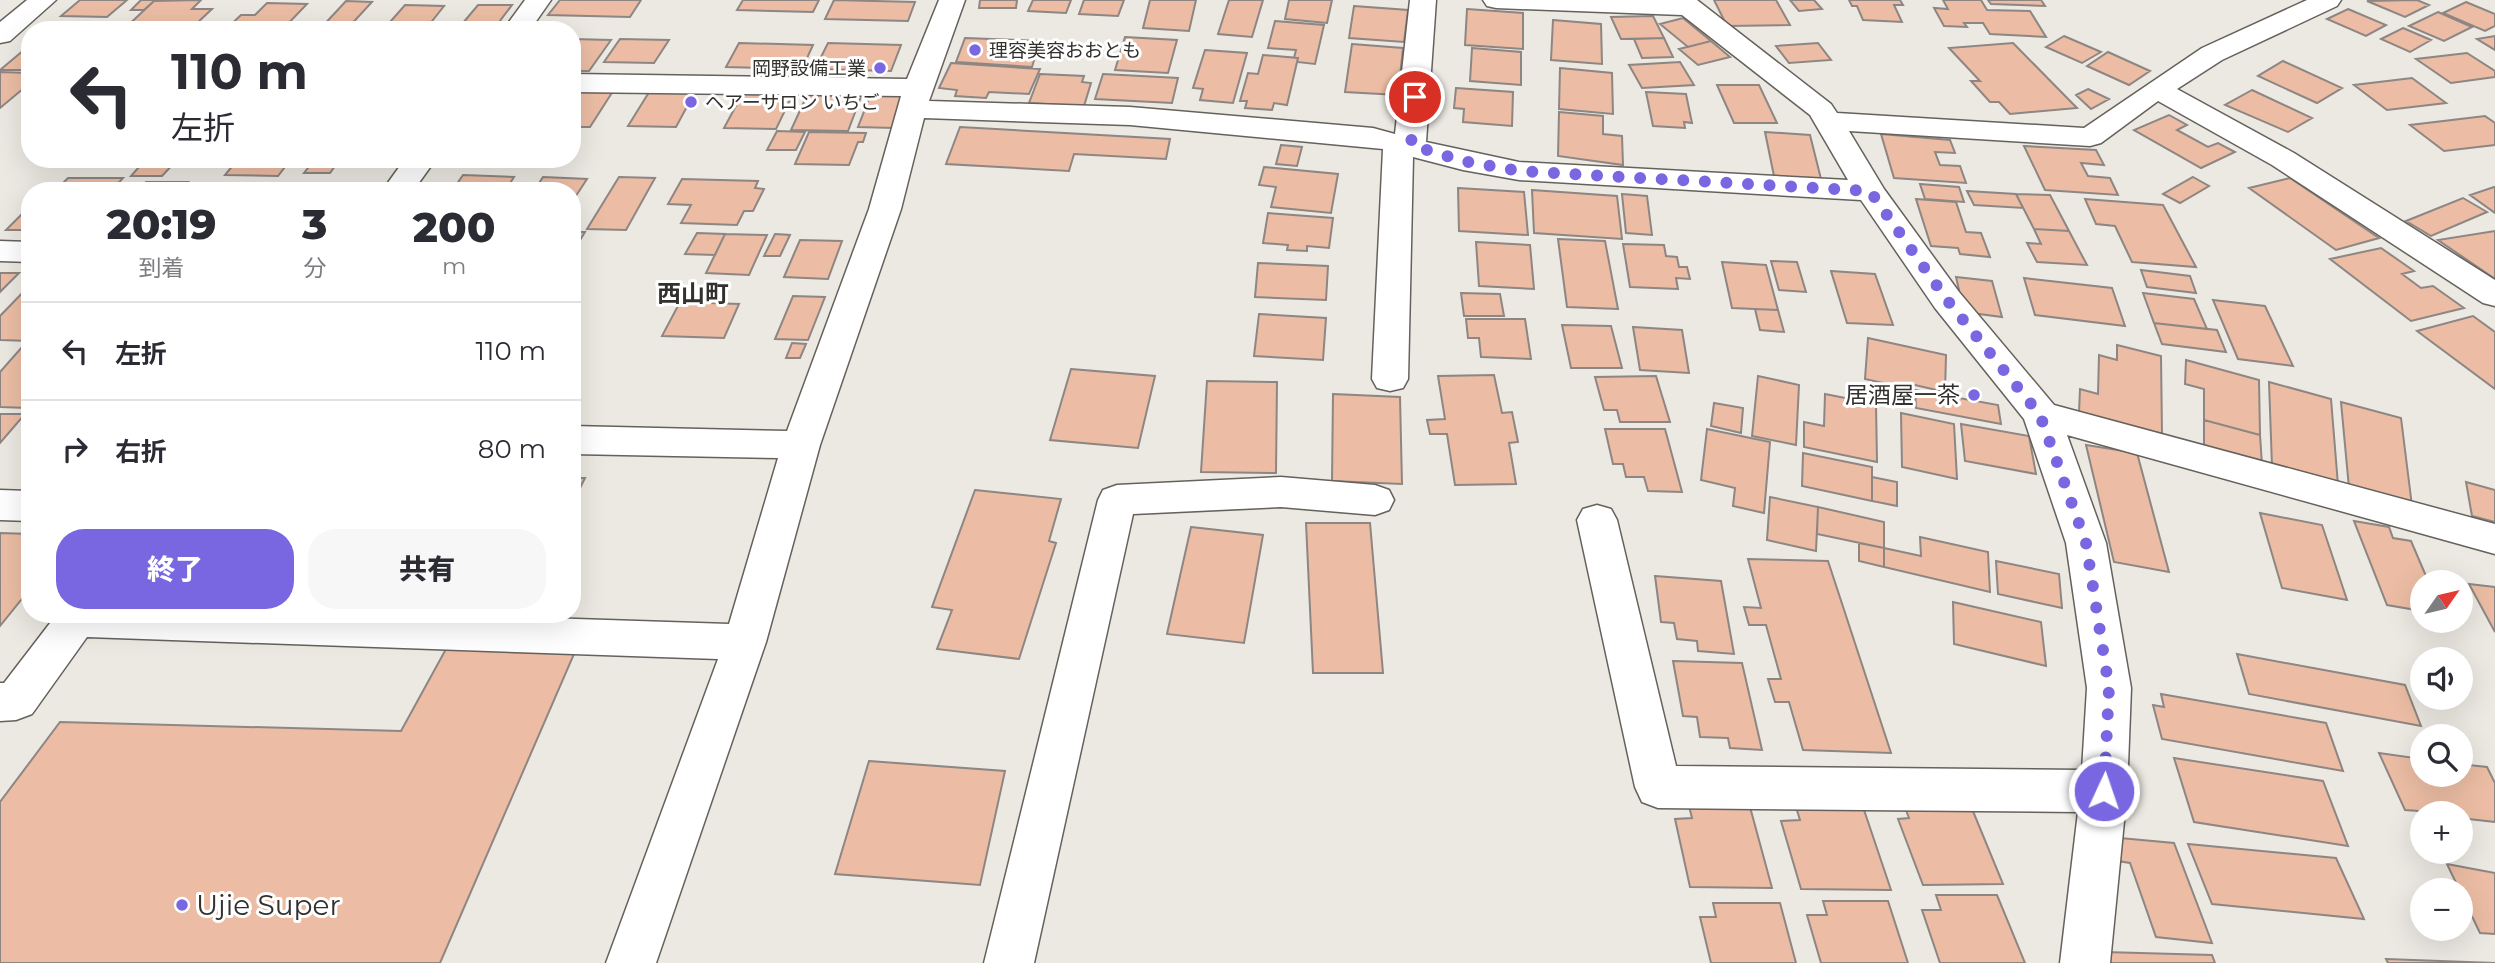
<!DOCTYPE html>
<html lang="ja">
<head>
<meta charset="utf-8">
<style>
	:root { --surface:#fff; --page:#f7f7f7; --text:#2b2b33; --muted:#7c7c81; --line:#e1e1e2; --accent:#7967e2 }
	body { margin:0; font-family:Montserrat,"Noto Sans JP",sans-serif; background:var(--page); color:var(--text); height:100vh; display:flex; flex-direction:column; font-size:26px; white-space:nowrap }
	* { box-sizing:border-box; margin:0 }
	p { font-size:23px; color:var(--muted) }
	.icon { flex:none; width:38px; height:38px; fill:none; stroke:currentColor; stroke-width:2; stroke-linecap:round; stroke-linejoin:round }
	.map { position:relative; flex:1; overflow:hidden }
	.sheet { position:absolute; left:21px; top:182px; width:560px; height:441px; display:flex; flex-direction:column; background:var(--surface); border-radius:28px; box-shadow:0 7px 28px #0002 }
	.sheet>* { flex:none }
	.guide { position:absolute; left:21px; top:21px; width:560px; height:147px; border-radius:28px; box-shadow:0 7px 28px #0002; background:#fff; color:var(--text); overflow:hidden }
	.needle { width:46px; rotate:56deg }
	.tools { position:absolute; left:2410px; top:570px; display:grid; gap:14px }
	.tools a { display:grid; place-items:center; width:63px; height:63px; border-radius:50%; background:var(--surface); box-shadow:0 7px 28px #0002; font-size:35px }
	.pin { position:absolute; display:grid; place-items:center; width:60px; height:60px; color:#fff; margin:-30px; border:4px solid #fff; border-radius:50%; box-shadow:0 2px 7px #0007 }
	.me { position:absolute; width:77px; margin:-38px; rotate:3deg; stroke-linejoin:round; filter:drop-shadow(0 0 5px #0008) }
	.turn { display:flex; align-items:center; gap:24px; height:147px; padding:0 35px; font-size:32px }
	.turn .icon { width:91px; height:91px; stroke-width:2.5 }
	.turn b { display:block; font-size:49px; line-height:60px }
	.eta { display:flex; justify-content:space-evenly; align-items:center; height:119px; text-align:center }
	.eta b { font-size:42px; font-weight:800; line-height:49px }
	.button { display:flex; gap:14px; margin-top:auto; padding:14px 35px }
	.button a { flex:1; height:80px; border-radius:28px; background:var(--accent); color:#fff; font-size:28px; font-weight:800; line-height:80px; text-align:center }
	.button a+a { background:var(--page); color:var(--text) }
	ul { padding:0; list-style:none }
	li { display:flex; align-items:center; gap:21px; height:98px; padding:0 35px; border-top:2px solid var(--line) }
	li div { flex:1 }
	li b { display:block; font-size:26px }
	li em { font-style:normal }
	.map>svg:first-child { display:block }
	.building { fill:#ecbda4; stroke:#8d8683; stroke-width:2 }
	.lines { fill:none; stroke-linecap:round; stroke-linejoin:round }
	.street-casing { stroke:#65615c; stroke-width:3 }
	.street { fill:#fff; fill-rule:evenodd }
	.route { stroke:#7967e2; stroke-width:12; stroke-dasharray:0 21.6 }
	.poi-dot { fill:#7967e2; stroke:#fff; stroke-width:2.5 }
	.labels { text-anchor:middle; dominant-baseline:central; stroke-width:6; stroke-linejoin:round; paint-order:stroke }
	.far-poi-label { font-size:19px; fill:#32312e; stroke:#fff; text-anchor:start }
	.poi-label { font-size:23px; fill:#32312e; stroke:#fff; text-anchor:end }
	.neighbourhood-label { font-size:24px; font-weight:bold; fill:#32312e; stroke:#fff }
	.near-poi-label { font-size:28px; fill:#32312e; stroke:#fff; text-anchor:start }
</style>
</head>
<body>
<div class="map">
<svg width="2495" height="963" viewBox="0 0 2495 963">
	<rect width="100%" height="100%" fill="#ece8e2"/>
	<!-- building -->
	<path class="building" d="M80 0H127L107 17 61 16Z
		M141 0H172L154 1 144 10H131Z
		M201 0 192 9H212L195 25H175L171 30H123L154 1Z
		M560 0H641L630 17 548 15Z
		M743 0H819L813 12 737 10Z
		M834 0 915 2 908 21 825 19Z
		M980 0H1017L1016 8H979Z
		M1033 0H1071L1066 13 1028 11Z
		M1084 0H1124L1118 16 1079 14Z
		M1150 0H1196L1189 31 1143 28Z
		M1229 0H1263L1252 37 1218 34Z
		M1289 0H1332L1327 23 1285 19Z
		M1714 0H1776L1790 25 1727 26Z
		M1790 0H1814L1822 9 1799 11Z
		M1849 0H1900L1903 5H1894L1902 22 1863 20 1857 6H1852Z
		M1943 0H1981L1987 10 2030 11 2046 37 1990 34 1983 23H1964L1967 27 1944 26 1934 8 1948 9Z
		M1988 0H2041L2045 6 1991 4Z
		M2417 0 2429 5 2405 17 2367 1Z
		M346 1 372 2 347 29H320Z
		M2466 2 2495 14V26L2485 31 2443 13Z
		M267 3 307 4 282 30H225L241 15H255Z
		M405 5 444 6 425 30H383Z
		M478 5H512L493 30H457Z
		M1354 6 1408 10 1404 42 1349 38Z
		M1467 9 1523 13V49L1465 45Z
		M2348 9 2386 25 2366 36 2327 19Z
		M2438 12 2472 27 2444 41 2409 26Z
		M1653 16 1664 38 1621 39 1611 17Z
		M1683 18 1711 41 1688 47 1660 24Z
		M1553 20 1601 24 1602 64 1551 60Z
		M1275 21 1324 25 1315 64 1297 62 1298 58H1294L1296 50 1268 48Z
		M2403 28 2431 40 2410 52 2381 39Z
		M2064 36 2101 52 2082 63 2046 47Z
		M2495 36V50L2477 39Z
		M1125 37 1177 40 1168 73 1115 70Z
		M965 38 1040 41 1032 67 956 62Z
		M1664 38 1673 57 1642 58 1634 39Z
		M572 39 611 40 589 71H572Z
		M620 39 669 40 654 63 604 62Z
		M1711 41 1730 57 1698 65 1679 49Z
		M739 43 813 45 802 69 726 67Z
		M828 43 901 45 891 71 815 69Z
		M1818 43 1831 60 1789 63 1776 46Z
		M2013 43 2077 108 2010 114 1999 102H1990L1971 81H1980L1949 48Z
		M1352 44 1403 48 1398 95 1345 92Z
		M30 45V70H0Z
		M1472 48 1521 52V85L1470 81Z
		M1205 50 1247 53 1233 103 1200 100 1203 89 1193 88Z
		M2108 52 2150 71 2129 85 2087 66Z
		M2467 53 2495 71V77L2451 83 2416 59Z
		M1263 55 1298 58 1287 105 1274 103 1272 110 1245 108 1247 101H1240L1248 73 1258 74Z
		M2283 61 2342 88 2317 103 2258 76Z
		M1680 62 1694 85 1642 88 1629 65Z
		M951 63 1040 69 1029 94 989 92 986 98 955 96 957 90 939 88Z
		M1560 68 1612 73 1613 114 1559 109Z
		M0 72 30 73V83L0 108Z
		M1040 74 1084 76 1082 82 1091 83 1084 106 1029 103Z
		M1103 74 1178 78 1172 103 1095 99Z
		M2412 78 2446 103 2387 110 2354 85Z
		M1717 85H1759L1777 123H1734Z
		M572 87 615 88 590 127H572Z
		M1456 88 1513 92 1512 126 1463 122 1464 109 1454 108Z
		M651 89 696 90 676 127 628 126Z
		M2088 89 2109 99 2091 109 2076 95Z
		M2252 90 2312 118 2288 132 2225 105Z
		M744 91 794 92 776 129 724 128Z
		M872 91 907 92 894 128 858 127Z
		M1646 92 1686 94 1692 123 1684 122 1685 128 1653 126Z
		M808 93 862 94 848 131 791 130Z
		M1559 112 1603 116V134L1622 136 1623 165 1558 156Z
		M2169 115 2187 125 2177 130 2208 147 2218 143 2235 152 2201 168 2134 130Z
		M2485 116 2495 123V145L2444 151 2410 125Z
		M960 127 1170 139 1166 159 1074 154 1069 171 946 164Z
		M777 131 805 132 796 150H767Z
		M809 132 866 133 863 142H858L849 165 795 164Z
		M1765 132 1810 135 1821 179 1774 176Z
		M1881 134 1950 140 1955 153 1935 152 1940 165 1960 166 1966 183 1894 178Z
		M1281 145 1302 147 1297 166 1276 164Z
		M2024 146 2096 150 2104 165 2081 163 2088 176 2110 178 2118 195 2045 190Z
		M146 159H178L162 176H131Z
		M238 159H291L278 176 225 175Z
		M315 159H340L330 173H304Z
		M1264 167 1338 174 1331 213 1271 207 1276 187 1259 185Z
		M463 175 514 177 505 191H452Z
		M543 177 587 179 572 202V191H534Z
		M619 177 655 178 626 230 587 229Z
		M2193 177 2209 186 2180 203 2163 194Z
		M68 178H123L111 191H55Z
		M2290 178 2379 238 2336 250 2249 188Z
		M682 179 758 181 755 188 764 189 753 211H744L737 225 681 223 691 205 668 204Z
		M146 182H188L181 191H138Z
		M240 183H283L277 191H233Z
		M291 183H381L375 191H285Z
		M1920 184 1959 187 1964 202 1925 199Z
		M2494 187H2495V213L2470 195Z
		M1458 188 1524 192 1528 235 1459 231Z
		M1532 190 1617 196 1622 239 1534 233Z
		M1967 191 2016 194 2023 208 1974 205Z
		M1622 194 1647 196 1652 235 1626 233Z
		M2016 194 2050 195 2069 231 2034 229Z
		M2463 198 2487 212 2431 236 2406 221Z
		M1916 199 1956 202 1966 232 1981 233 1990 257 1960 254 1958 248 1931 246Z
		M2085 199 2163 205 2196 267 2132 262 2115 226 2096 224Z
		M30 206V230H6Z
		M1268 213 1333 218 1329 248 1307 246V251L1287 250 1288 245 1263 243Z
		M2034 229 2069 231 2087 265 2037 262 2027 243 2041 244Z
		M2495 231V279L2438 240Z
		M572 232H585L572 253Z
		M697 233 725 234 715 255 685 254Z
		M725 234 767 235 749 275 706 273Z
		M775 234 790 235 780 256H764Z
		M1558 239 1605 241 1618 309 1567 307Z
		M800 240 842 241 828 279 784 277Z
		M1476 242 1530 245 1534 289 1479 286Z
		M1623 244 1664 245 1666 256 1677 257 1679 267H1687L1690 279 1676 278 1678 289 1630 287Z
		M2381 248 2414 271 2402 274 2421 288 2433 286 2464 308 2411 321 2330 259Z
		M1771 261 1797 262 1806 292 1779 290Z
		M1722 262 1766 265 1778 310 1732 308Z
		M1258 263 1328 266 1326 300 1255 297Z
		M2141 270 2190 276 2196 293 2147 287Z
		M1831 271 1875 274 1893 325 1847 323Z
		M0 273H19L0 292Z
		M1956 277 1992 281 2002 317 1964 312Z
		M2024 278 2112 288 2125 326 2035 315Z
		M30 285V341L0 340V316Z
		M1461 293 1500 294 1504 316H1464Z
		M2143 293 2194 299 2207 329 2154 323Z
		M793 296 825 297 808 340 775 339Z
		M2213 300 2265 306 2293 366 2238 359Z
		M680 302 739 304 724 338 662 336Z
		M1755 309 1778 310 1784 332 1760 330Z
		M1259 314 1326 318 1323 360 1254 356Z
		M2473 316 2495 332V389L2417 331Z
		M1466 319H1525L1531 359 1481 357 1479 338H1468Z
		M2154 323 2217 330 2226 352 2162 344Z
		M1562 325 1611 326 1622 368H1571Z
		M1633 327 1682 330 1689 373 1640 370Z
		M1868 338 1946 355 1945 392 1906 383 1905 388 1865 379Z
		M792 343 806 344 800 358H786Z
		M2117 345 2161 356 2162 435 2079 413 2080 389 2098 394 2099 355 2117 360Z
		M22 347 30 348V405L28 408 0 407V372Z
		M2186 360 2259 380 2260 435 2204 420V389L2185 384Z
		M1071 369 1155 376 1138 448 1050 440Z
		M1494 375 1502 413 1512 412 1518 442 1509 443 1516 484 1455 485 1447 434H1430L1427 420 1445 419 1438 376Z
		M1656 376 1670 422H1620L1617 410H1604L1595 377Z
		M1758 376 1799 385 1796 445 1752 436Z
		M1207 381 1277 382 1276 473 1201 472Z
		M2269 382 2331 399 2338 485 2272 466Z
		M1915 390 1998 405 2001 424 1916 408Z
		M1333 394 1400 397 1402 484 1332 481Z
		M1825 394 1876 404 1877 462 1804 447V422L1824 426Z
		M2341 402 2401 418 2412 506 2349 488Z
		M1714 403 1743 408 1741 433 1711 426Z
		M1901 413 1954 424 1957 479 1902 467Z
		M0 414H25L0 443Z
		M2204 420 2260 435 2262 465 2204 449Z
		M1961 424 2029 436 2036 474 1965 461Z
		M1605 429H1665L1682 492 1648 491 1644 477H1626L1623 464H1613Z
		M1707 429 1770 442 1764 513 1733 506 1735 488 1701 480Z
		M2086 445 2137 453 2169 572 2114 562Z
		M1803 453 1872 467V501L1802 486Z
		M1872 477 1897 482V506L1872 501Z
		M572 478H585L572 504Z
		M2466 482 2495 490V522L2472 516Z
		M975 490 1061 499 1049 541 1056 543 1019 659 937 649 952 610 932 607Z
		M1770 497 1818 507 1816 551 1767 540Z
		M1818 507 1884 522V548L1817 534Z
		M2260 513 2322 525 2347 600 2282 588Z
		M2354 521 2389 527 2393 538 2411 541 2429 583H2422V611L2387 605Z
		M1306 523H1370L1383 673H1313Z
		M1191 527 1263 535 1244 643 1167 634Z
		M0 533 30 534V589L0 626Z
		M1920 537 1988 552 1990 592 1884 567V548L1921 556Z
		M1859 543 1884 548V567L1859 561Z
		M1748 559 1828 561 1891 753 1803 750 1789 702H1775L1768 679H1781L1766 625H1749L1744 607 1761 608Z
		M1996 561 2059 574 2062 608 1998 594Z
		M1655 576 1721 581 1734 654 1698 651 1697 641 1677 639 1674 623 1661 622Z
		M2469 584 2495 587V632Z
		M1953 602 2041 622 2046 666 1954 644Z
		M446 649 574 654 440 963H0V802L60 722 401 731Z
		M2237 654 2405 685 2421 726 2249 694Z
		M1673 661 1742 663 1762 750 1730 748 1728 738 1700 737 1697 717 1683 716Z
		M2161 694 2326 723 2343 771 2162 739 2153 705 2164 707Z
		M2379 753 2422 759V775H2460V764L2487 767 2495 783V822L2460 818V814L2405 810Z
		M2174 758 2323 781 2348 846 2194 822Z
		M869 761 1005 771 980 885 835 874Z
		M1795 804H1862L1891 890 1801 889 1781 821 1800 820Z
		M1970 804 2003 884 1923 885 1898 819 1909 818 1904 805Z
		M1689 806 1750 807 1772 888 1690 887 1675 819 1692 818Z
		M2109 837 2174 843 2212 943 2156 937 2130 863 2118 861Z
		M2188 844 2336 858 2364 919 2212 904Z
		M2447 864 2495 873V934L2480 933Z
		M1936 895H1997L2025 963H1940L1922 910H1941Z
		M1823 901H1888L1908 963H1821L1807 915H1827Z
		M1713 903H1780L1796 963H1711L1700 917H1716Z
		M2104 952 2212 955 2215 963H2106Z
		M2386 959 2495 963H2388Z"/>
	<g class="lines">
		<!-- street casing -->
		<g class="street-casing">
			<path id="street" d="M27 0H56L10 41 0 43V22Z
				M525 0H551L530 30H503Z
				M939 0H965L929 101 1130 107 1373 128 1395 134 1410 0H1436L1426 142 1519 162 1848 180 1810 115 1682 15 1496 8 1487 6 1483 0H1697L1831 104 1837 113 2084 128 2202 48 2307 0H2341L2337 6 2222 60 2177 89 2294 153 2495 280V306L2483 303 2272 165 2158 101 2101 143 2090 146 1849 131 1884 189 1959 292 2054 405 2495 524V554L2067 435 2106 543 2131 688 2127 791 2110 963H2060L2078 812 1658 808 1642 802 1635 787 1577 520 1583 509 1597 505 1611 509 1617 520 1676 766 2082 770 2087 688 2066 543 2024 419 1935 308 1861 200 1519 180 1463 170 1413 157 1408 379 1403 388 1390 391 1377 388 1372 379 1383 149 1130 125 924 118 901 209 820 445 766 642 656 963H606L718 659 87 637 32 714 16 720 0 721V683H4L57 614H427L729 624 778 458 572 454V426L787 431 869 209 901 96 572 92V74L907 79Z
				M405 159H436L413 191H382Z
				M0 241 30 242V262L0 261Z
				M1281 477 1375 485 1389 490 1394 500 1389 510 1375 515 1281 507 1133 514 1034 963H984L1098 500 1103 490 1117 485Z
				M0 490 30 491V521L0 520Z"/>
		</g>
		<!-- street -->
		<use href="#street" class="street"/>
	</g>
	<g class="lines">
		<!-- route -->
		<path class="route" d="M1415 97 1411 145 1463 161 1519 171 1870 191 1947 300 2040 415 2086 543 2109 688 2104 791"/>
	</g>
	<!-- markers -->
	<g class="poi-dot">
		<circle cx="975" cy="50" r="7"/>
		<circle cx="880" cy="68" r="7"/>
		<circle cx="691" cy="102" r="7"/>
		<circle cx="1974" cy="395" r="7"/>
		<circle cx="182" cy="905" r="7"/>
	</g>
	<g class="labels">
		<!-- far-poi labels -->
		<g class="far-poi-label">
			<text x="989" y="50">理容美容おおとも</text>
			<text x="866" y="68" text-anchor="end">岡野設備工業</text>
			<text x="705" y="102">ヘアーサロン いちご</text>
		</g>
		<!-- poi labels -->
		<g class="poi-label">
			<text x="1960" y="395">居酒屋一茶</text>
		</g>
		<!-- neighbourhood labels -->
		<g class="neighbourhood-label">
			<text x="693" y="293">西山町</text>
		</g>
		<!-- near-poi labels -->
		<g class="near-poi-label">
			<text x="196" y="905">Ujie Super</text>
		</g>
	</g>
</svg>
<div class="tools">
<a><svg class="needle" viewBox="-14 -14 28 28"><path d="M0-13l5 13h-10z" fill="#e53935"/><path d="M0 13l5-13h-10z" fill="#7c7c81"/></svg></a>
<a><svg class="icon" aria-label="sound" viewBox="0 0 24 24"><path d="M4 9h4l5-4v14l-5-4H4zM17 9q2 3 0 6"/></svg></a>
<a><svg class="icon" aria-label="search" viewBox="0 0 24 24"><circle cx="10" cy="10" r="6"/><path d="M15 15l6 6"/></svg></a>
<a>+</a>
<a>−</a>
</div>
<div class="pin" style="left:1415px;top:97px;background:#d93025"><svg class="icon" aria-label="arrive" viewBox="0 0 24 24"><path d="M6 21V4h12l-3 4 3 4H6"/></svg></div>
<svg class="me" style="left:2104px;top:791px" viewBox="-20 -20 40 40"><circle r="17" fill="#7967e2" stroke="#fff" stroke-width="3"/><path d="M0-11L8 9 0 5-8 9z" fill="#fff"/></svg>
<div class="guide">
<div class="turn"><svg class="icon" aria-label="left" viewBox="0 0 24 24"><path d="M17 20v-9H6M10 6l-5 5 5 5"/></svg><div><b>110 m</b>左折</div></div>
</div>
<section class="sheet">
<div class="eta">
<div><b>20:19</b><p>到着</p></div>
<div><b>3</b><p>分</p></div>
<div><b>200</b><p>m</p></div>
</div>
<ul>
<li><svg class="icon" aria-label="left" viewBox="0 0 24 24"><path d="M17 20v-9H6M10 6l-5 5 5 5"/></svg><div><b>左折</b></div><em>110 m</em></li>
<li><svg class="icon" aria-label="right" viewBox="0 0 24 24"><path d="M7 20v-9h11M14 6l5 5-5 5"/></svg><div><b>右折</b></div><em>80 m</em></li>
</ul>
<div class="button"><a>終了</a><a>共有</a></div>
</section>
</div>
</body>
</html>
